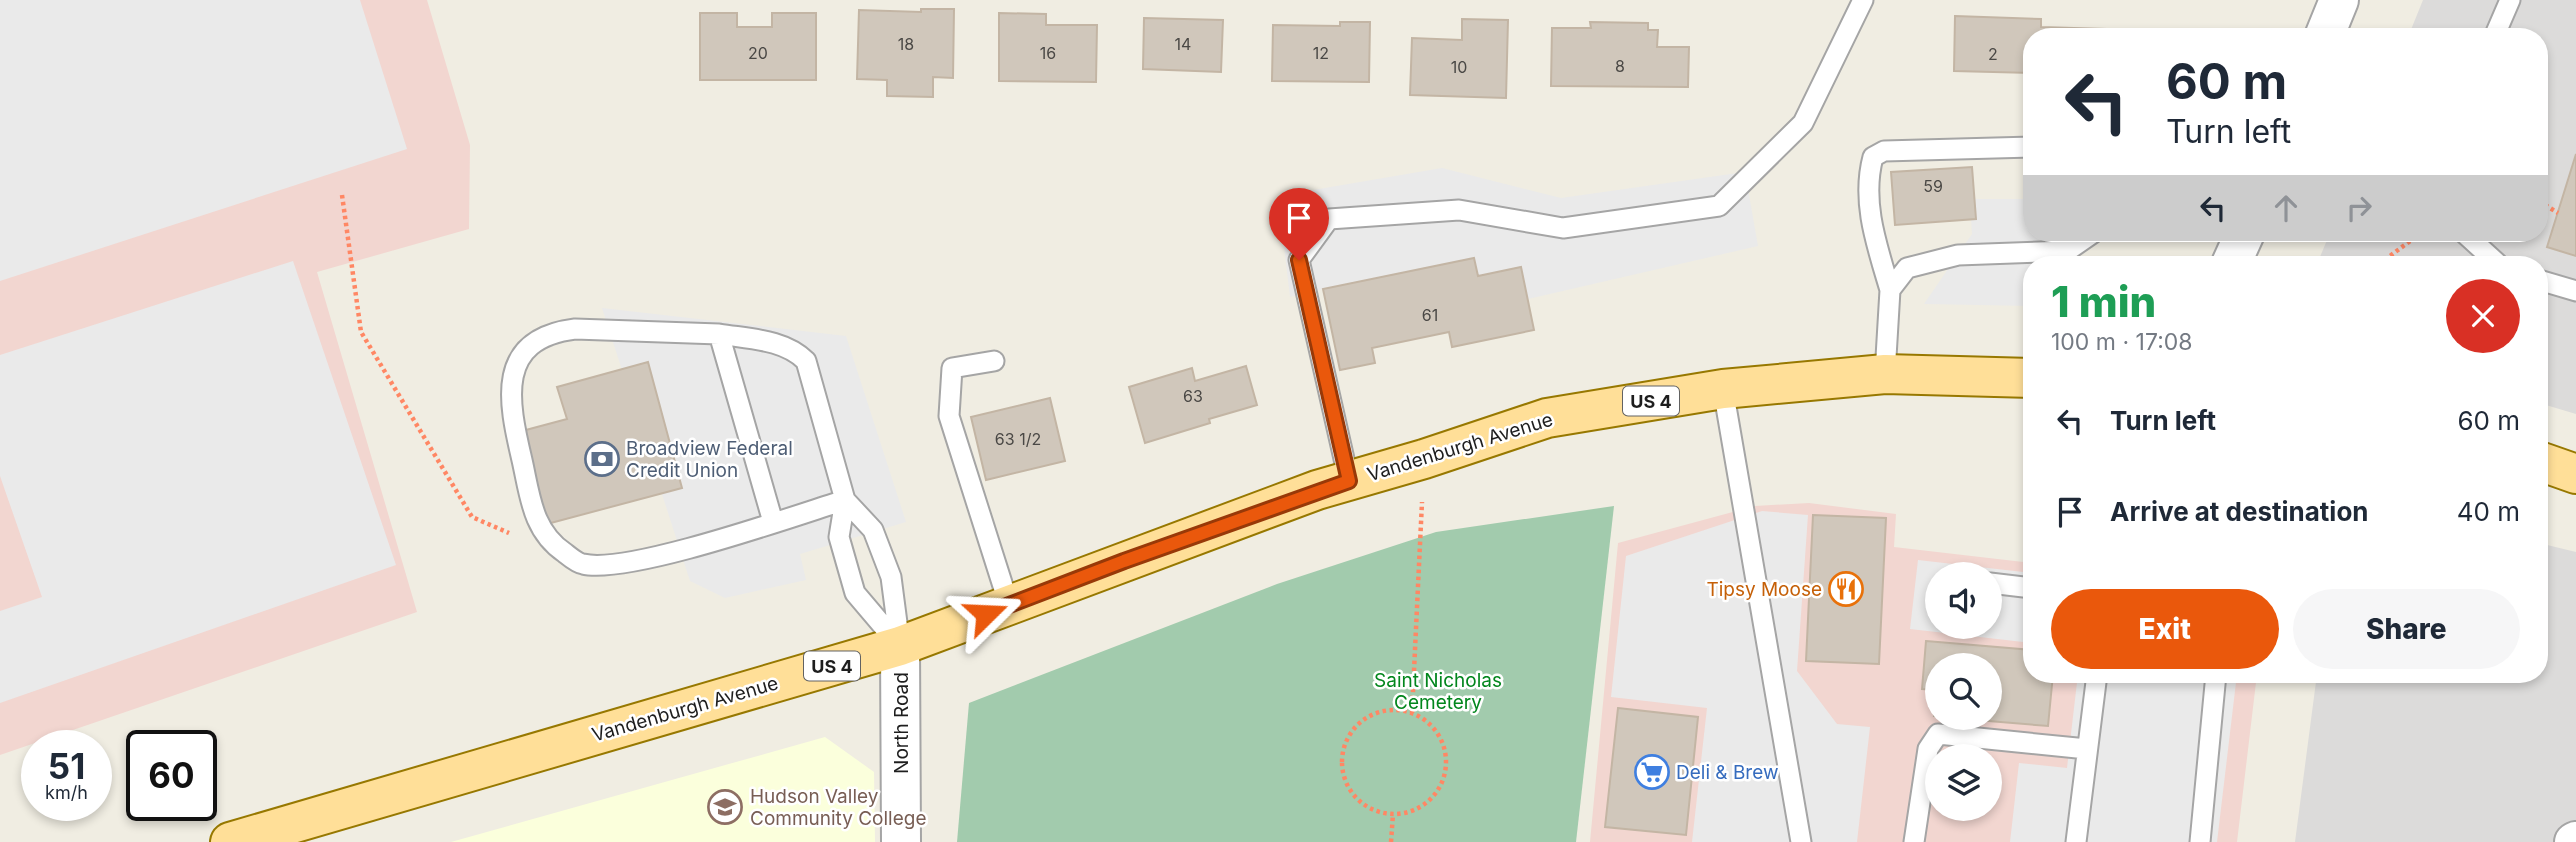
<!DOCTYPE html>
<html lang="en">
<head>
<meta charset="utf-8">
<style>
	:root { --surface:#fff; --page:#f6f6f7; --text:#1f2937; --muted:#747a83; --accent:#ea580c }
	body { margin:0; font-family:Inter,sans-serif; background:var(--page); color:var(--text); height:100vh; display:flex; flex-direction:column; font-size:26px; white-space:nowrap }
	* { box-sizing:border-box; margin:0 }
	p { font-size:23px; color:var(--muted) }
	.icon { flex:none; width:38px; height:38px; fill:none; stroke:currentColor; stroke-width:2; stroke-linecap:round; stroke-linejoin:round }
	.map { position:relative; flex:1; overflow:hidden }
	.drawer { position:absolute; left:2023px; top:256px; width:525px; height:427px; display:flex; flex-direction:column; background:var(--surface); border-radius:28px; box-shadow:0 4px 10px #0003 }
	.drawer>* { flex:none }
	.banner { position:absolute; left:2023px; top:28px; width:525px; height:214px; border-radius:28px; box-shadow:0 4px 10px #0003; background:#fff; color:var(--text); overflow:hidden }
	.fabs { position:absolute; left:1925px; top:562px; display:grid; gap:14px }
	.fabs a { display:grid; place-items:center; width:77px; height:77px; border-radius:50%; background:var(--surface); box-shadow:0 4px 10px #0003; font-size:35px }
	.speed { position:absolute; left:21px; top:730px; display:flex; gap:14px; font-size:35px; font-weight:700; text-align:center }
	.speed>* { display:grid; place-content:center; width:91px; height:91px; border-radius:50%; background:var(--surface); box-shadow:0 4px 10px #0003; line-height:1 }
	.speed small { font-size:18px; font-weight:400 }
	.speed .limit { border:4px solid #111; border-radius:10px; background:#fff; color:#111 }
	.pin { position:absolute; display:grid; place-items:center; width:60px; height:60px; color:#fff; margin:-72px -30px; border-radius:50% 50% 50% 0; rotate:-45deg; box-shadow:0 0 7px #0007 }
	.pin .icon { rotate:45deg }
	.me { position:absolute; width:77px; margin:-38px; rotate:69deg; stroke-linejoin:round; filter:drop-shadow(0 0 5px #0008) }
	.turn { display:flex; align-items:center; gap:24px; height:147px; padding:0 28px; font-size:32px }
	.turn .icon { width:91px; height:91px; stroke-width:2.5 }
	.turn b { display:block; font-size:49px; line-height:60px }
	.lanes { display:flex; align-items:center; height:66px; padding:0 28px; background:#0003; justify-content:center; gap:35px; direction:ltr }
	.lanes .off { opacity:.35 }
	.round { display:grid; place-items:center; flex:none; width:74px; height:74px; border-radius:37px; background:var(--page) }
	.overview { display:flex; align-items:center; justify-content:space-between; height:119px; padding:0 28px }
	h1 { font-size:42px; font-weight:800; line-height:52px; color:#1e9e55 }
	.primary-button { display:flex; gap:14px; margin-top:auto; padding:14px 28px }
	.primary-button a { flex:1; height:80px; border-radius:42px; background:var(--accent); color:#fff; font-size:28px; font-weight:800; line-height:80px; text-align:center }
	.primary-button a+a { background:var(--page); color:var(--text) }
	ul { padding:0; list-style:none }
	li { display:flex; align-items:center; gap:21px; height:91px; padding:0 28px }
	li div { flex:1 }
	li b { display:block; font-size:26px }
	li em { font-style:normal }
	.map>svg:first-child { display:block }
	.residential { fill:#dcdbda }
	.commercial { fill:#f2d6d0; fill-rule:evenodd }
	.education { fill:#fbffdc }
	.cemetery { fill:#a2cbad }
	.parking { fill:#eaeaea; fill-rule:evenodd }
	.building { fill:#d0c7bb; stroke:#c3b5a4; stroke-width:2 }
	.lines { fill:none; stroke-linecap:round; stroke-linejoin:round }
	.service-casing { stroke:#a5a5a5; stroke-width:23 }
	.minor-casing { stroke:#a5a5a5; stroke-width:42 }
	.tertiary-casing { stroke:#a5a5a5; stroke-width:42 }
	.primary-casing { stroke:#977800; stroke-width:42 }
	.path { stroke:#ff8764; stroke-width:4.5; stroke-dasharray:3.5 3.5; stroke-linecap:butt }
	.service { stroke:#fff; stroke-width:19 }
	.minor { stroke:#fff; stroke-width:38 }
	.tertiary { stroke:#fff; stroke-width:38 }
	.primary { stroke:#ffdf98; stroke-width:38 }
	.route-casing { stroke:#983908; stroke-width:18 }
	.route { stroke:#ea580c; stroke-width:12 }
	.labels { text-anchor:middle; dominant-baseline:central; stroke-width:5; stroke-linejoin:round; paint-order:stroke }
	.number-label { font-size:16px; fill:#4a4845 }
	.shield { fill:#fff; stroke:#626262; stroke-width:2 }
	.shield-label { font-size:18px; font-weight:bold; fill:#1e1e1e }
	.street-label { font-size:19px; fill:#1e1e1e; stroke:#fff }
	.service-label { font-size:19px; fill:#4e5e75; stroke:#fff; text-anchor:start }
	.food-label { font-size:19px; fill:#c56008; stroke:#fff; text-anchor:end }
	.park-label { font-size:19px; fill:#02861d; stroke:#fff }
	.shop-label { font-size:19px; fill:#366cbe; stroke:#fff; text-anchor:start }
	.education-label { font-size:19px; fill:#785e54; stroke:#fff; text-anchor:start }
</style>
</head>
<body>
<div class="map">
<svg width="2576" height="842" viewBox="0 0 2576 842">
	<rect width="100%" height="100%" fill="#f0ede2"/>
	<!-- residential -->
	<path class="residential" d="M2423 0H2576V414L2539 403V264H2317L2330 233H2539V37H2408Z
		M2539 543 2576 552V842H2295L2317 674H2539Z"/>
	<!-- commercial -->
	<path class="commercial" d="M0 0H427L470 145 469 229 317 272 417 612 0 755Z
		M1809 503 1896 514 1894 547 2032 563V674H2257L2237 842H1590L1618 543 1755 506ZM1937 574H1990V626H1937ZM1937 665H1990V718H1937ZM1937 756H1990V808H1937Z"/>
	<!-- education -->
	<path class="education" d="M825 737 874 772 875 842H451Z"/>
	<!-- cemetery -->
	<path class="cemetery" d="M1614 506 1576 842H957L969 703 1277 584 1436 532Z"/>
	<!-- parking -->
	<path class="parking" d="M0 0H360L407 149 0 281Z
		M1442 168 1561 198 1745 172 1758 246 1528 299 1521 268 1478 276 1323 289 1290 297 1278 196Z
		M1975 199H2032V233H2071L2065 264H2032V306L1924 304 1972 234 1971 219H1976Z
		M293 261 396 565 0 703V611L42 597 0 476V355Z
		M602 308 846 336 906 522 800 554 806 580 725 598 690 581Z
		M1762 511 1808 515 1797 671 1837 724 1870 727 1857 842H1692L1707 708 1611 697 1626 556Z
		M1918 560 2032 573V643L1910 629ZM1937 574H1990V626H1937Z
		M2078 674H2237L2217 842H2010L2019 763 2067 768Z"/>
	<!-- building -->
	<path class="building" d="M921 9H954L953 78 933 77V97L887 96V80L857 79 859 10 921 12Z
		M700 13H737V27H772V13H816V80H700Z
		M999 13 1046 14V25H1097L1096 82 999 81Z
		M1955 16 2041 19V27L2106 29V37H2032V73L1954 71Z
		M1144 18 1223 20 1221 72 1143 69Z
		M1462 19 1508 20 1506 98 1410 95 1412 38 1462 40Z
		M1340 22H1370L1369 82 1272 81 1273 25 1340 26Z
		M1590 22 1648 23V30H1658L1657 47H1689L1688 87 1551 86 1552 28H1591Z
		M2576 154V256L2547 247Z
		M1972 167 1976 219 1895 225 1891 172Z
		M1474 258 1478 276 1521 267 1534 330 1452 347 1449 332 1372 348 1375 363 1340 370 1323 289Z
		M648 362 682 488 547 524 522 431 567 419 557 387Z
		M1246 366 1257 405 1209 419 1210 423 1145 443 1129 387 1192 368 1195 381Z
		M1050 398 1065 461 986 480 971 417Z
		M1813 515 1886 518 1879 664 1806 661Z
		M1926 641 2032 650V674H2053L2048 726 1952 718H1990V665H1937V716H1934L1936 690 1922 689Z
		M1618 708 1698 717 1686 835 1605 827Z"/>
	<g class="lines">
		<!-- service casing -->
		<g class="service-casing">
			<path id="service" d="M2494 37 2510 0
				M2464 233 2498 264
				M2539 280 2576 291
				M1890 290C1877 246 1861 202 1873 157L1884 151 2032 147
				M719 334 575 329C495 339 508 401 522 460 530 495 532 531 565 553 570 557 577 563 583 564 627 575 794 516 845 500L806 361C784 339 749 339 719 334L773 522
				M994 361 952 368 949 416 1009 605
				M1885 374 1890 290 1907 268 1958 255 2067 251 2093 233
				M1723 389 1801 842
				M1349 481 1299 260 1329 219 1459 210 1563 228 1719 206 1803 123 1863 0
				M845 500 873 530 891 577 900 646 855 593 839 537Z
				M1990 583 2032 588
				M1914 842 1928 749 1938 734 2087 749
				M2076 842 2097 674
				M2200 842 2216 674"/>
		</g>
		<!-- minor casing -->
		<g class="minor-casing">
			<path id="minor" d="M900 646 901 842
				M2574 842 2576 841"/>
		</g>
		<!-- tertiary casing -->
		<g class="tertiary-casing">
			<path id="tertiary" d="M2324 37 2339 0
				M2231 264 2245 233"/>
		</g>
		<!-- primary casing -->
		<g class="primary-casing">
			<path id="primary" d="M2539 461 2576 474
				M230 842 900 646 1317 490 1424 459 1547 418 1723 389 1885 374 2032 378"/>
		</g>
		<!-- path -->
		<path class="path" d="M342 195 361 332 472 517 509 533
			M2539 201 2558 213
			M2379 264 2421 233
			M1342 762a52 52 0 1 1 104 0a52 52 0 1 1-104 0Z
			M1412 713 1422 502
			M1391 842 1393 814"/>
		<!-- service -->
		<use href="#service" class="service"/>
		<!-- minor -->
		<use href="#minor" class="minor"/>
		<!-- tertiary -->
		<use href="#tertiary" class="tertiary"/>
		<!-- primary -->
		<use href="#primary" class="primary"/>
	</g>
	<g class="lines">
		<!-- route casing -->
		<g class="route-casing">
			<path id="route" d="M986 614 1124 561 1349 481 1299 260"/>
		</g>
		<!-- route -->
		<use href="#route" class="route"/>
	</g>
	<!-- icons -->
	<defs>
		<g id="bank-ring" transform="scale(1.75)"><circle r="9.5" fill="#fff" stroke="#5c6f8a" stroke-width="1.5"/><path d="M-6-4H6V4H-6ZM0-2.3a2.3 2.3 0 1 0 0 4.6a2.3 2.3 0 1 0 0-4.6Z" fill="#5c6f8a"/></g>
		<g id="restaurant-ring" transform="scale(1.75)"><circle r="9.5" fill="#fff" stroke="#e8710a" stroke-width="1.5"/><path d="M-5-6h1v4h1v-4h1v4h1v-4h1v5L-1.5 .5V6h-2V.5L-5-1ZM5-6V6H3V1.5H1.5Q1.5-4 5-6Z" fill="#e8710a"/></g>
		<g id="supermarket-ring" transform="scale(1.75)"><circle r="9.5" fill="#fff" stroke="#3f7fe0" stroke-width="1.5"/><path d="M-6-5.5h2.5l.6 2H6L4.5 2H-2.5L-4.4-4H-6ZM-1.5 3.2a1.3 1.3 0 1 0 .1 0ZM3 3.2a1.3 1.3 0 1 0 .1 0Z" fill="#3f7fe0"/></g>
		<g id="university-ring" transform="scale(1.75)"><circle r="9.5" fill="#fff" stroke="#8d6e63" stroke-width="1.5"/><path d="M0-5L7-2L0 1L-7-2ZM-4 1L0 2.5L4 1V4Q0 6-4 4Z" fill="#8d6e63"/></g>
	</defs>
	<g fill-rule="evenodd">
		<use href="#bank-ring" x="602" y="459"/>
		<use href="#restaurant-ring" x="1846" y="589"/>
		<use href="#supermarket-ring" x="1652" y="772"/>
		<use href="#university-ring" x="725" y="807"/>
	</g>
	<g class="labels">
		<!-- number labels -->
		<g class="number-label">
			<text x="906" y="44">18</text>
			<text x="1183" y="44">14</text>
			<text x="758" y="53">20</text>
			<text x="1048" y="53">16</text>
			<text x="1321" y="53">12</text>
			<text x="1993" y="54">2</text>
			<text x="1620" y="66">8</text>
			<text x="1459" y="67">10</text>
			<text x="1933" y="186">59</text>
			<text x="1430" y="315">61</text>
			<text x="1193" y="396">63</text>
			<text x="1018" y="439">63 1/2</text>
		</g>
		<!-- shield labels -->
		<g class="shield">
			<rect x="1623" y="386.5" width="56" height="29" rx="5"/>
			<rect x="804" y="651.5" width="56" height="29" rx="5"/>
		</g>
		<g class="shield-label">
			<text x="1651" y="401">US 4</text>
			<text x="832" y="666">US 4</text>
		</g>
		<!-- street labels -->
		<g class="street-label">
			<text transform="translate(1460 447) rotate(-17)">Vandenburgh Avenue</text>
			<text transform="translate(685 709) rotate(-16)">Vandenburgh Avenue</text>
			<text transform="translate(901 723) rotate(-90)">North Road</text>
		</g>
		<!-- service labels -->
		<g class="service-label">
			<text x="626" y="448">Broadview Federal<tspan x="626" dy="22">Credit Union</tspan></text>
		</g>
		<!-- food labels -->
		<g class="food-label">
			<text x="1822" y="589">Tipsy Moose</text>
		</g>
		<!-- park labels -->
		<g class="park-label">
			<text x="1438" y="680">Saint Nicholas<tspan x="1438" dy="22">Cemetery</tspan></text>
		</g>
		<!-- shop labels -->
		<g class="shop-label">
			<text x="1676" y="772">Deli &amp; Brew</text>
		</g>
		<!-- education labels -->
		<g class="education-label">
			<text x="750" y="796">Hudson Valley<tspan x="750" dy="22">Community College</tspan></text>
		</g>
	</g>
</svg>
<div class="fabs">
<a><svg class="icon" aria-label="sound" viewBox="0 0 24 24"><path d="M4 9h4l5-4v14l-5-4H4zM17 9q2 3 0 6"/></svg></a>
<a><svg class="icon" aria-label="search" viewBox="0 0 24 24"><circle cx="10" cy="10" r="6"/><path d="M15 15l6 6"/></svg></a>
<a><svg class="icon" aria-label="layers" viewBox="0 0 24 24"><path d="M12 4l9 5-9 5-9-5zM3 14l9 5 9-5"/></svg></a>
</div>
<div class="speed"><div>51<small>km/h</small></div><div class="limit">60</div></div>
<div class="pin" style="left:1299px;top:260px;background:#d93025"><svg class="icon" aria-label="arrive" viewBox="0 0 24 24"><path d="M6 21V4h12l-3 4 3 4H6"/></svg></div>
<svg class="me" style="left:986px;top:614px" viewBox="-20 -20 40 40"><path d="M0-17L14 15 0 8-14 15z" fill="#ea580c" stroke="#fff" stroke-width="4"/></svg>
<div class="banner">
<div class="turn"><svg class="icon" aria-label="left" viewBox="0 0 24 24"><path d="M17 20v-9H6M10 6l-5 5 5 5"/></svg><div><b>60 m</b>Turn left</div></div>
<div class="lanes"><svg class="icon" aria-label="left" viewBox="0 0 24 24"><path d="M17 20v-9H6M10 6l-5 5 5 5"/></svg><svg class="icon off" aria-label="ahead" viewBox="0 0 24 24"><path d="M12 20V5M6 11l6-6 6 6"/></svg><svg class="icon off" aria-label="right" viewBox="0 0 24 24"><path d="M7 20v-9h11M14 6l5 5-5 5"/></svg></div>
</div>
<section class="drawer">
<div class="overview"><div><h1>1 min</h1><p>100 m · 17:08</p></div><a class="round" style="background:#d93025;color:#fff"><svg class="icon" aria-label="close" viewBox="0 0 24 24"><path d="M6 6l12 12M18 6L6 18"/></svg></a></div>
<ul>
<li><svg class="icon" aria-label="left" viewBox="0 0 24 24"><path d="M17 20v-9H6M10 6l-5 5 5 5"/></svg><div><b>Turn left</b></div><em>60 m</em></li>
<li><svg class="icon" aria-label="arrive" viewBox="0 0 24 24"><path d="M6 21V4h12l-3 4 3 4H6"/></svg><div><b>Arrive at destination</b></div><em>40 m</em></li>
</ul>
<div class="primary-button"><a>Exit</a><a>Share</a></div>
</section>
</div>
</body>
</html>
